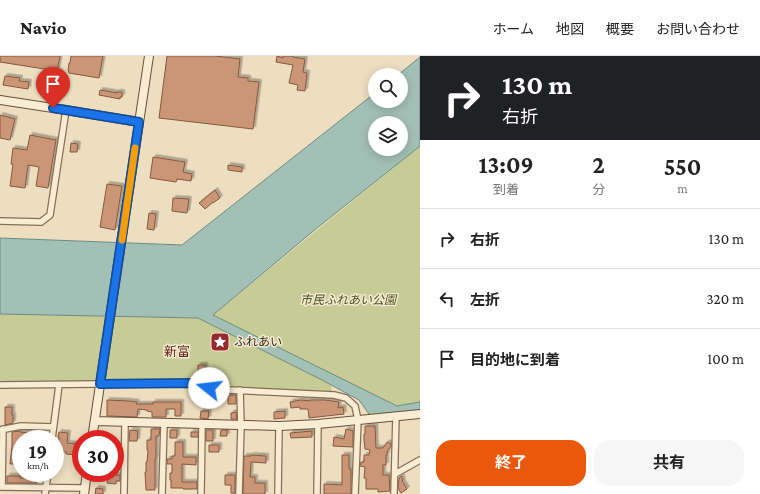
<!DOCTYPE html>
<html lang="ja">
<head>
<meta charset="utf-8">
<style>
	:root { --surface:#fff; --page:#f6f6f6; --text:#222; --muted:#767676; --line:#e0e0e0; --accent:#ea580c }
	body { margin:0; font-family:"Crimson Pro","Noto Sans JP",serif; background:var(--page); color:var(--text); height:100vh; display:flex; flex-direction:column; font-size:15px; white-space:nowrap }
	* { box-sizing:border-box; margin:0 }
	p { font-size:13px; color:var(--muted) }
	.icon { flex:none; width:22px; height:22px; fill:none; stroke:currentColor; stroke-width:2; stroke-linecap:round; stroke-linejoin:round }
	.map { position:relative; flex:1; overflow:hidden }
	.panel { display:flex; flex-direction:column; background:var(--surface); width:340px }
	.panel>* { flex:none }
	.banner { background:#202124; color:#fff; overflow:hidden }
	.fabs { position:absolute; left:368px; top:12px; display:grid; gap:8px }
	.fabs a { display:grid; place-items:center; width:40px; height:40px; border-radius:50%; background:var(--surface); box-shadow:0 2px 10px #0003; font-size:20px }
	.speed { position:absolute; left:12px; top:374px; display:flex; gap:8px; font-size:20px; font-weight:700; text-align:center }
	.speed>* { display:grid; place-content:center; width:52px; height:52px; border-radius:50%; background:var(--surface); box-shadow:0 2px 10px #0003; line-height:1 }
	.speed small { font-size:10px; font-weight:400 }
	.speed .limit { border:6px solid #d22; background:#fff; color:#111 }
	.pin { position:absolute; display:grid; place-items:center; width:34px; height:34px; color:#fff; margin:-41px -17px; border-radius:50% 50% 50% 0; rotate:-45deg; box-shadow:0 0 4px #0007 }
	.pin .icon { rotate:45deg }
	.me { position:absolute; width:44px; margin:-22px; rotate:286deg; stroke-linejoin:round; filter:drop-shadow(0 0 3px #0008) }
	.turn { display:flex; align-items:center; gap:14px; height:84px; padding:0 16px; font-size:18px }
	.turn .icon { width:52px; height:52px; stroke-width:2.5 }
	.turn b { display:block; font-size:28px; line-height:34px }
	.eta { display:flex; justify-content:space-evenly; align-items:center; height:68px; text-align:center }
	.eta b { font-size:24px; font-weight:700; line-height:28px }
	.primary-button { display:flex; gap:8px; margin-top:auto; padding:8px 16px }
	.primary-button a { flex:1; height:46px; border-radius:16px; background:var(--accent); color:#fff; font-size:16px; font-weight:700; line-height:46px; text-align:center }
	.primary-button a+a { background:var(--page); color:var(--text) }
	ul { padding:0; list-style:none }
	li { display:flex; align-items:center; gap:12px; height:60px; padding:0 16px; border-top:1px solid var(--line) }
	li div { flex:1 }
	li b { display:block; font-size:15px }
	li em { font-style:normal }
	header { display:flex; align-items:center; gap:24px; box-sizing:border-box; height:56px; padding:0 20px; background:var(--surface); border-bottom:1px solid var(--line) }
	header strong { font-size:19px }
	nav { display:flex; gap:22px; margin-inline-start:auto; font-size:14px }
	main { display:flex; flex:1; min-height:0 }
	.map>svg:first-child { display:block }
	.green { fill:#c7cb95 }
	.water { fill:#a3c0b6; stroke:#6a8d83; fill-rule:evenodd }
	.building { fill:#cb9676; stroke:#85583e; filter:url(#shadow) }
	.lines { fill:none; stroke-linecap:round; stroke-linejoin:round }
	.street-casing { stroke:#866f58; stroke-width:8 }
	.secondary-casing { stroke:#68503c; stroke-width:10 }
	.street { stroke:#f8ecd3; stroke-width:5.5 }
	.secondary { stroke:#f8ecd3; stroke-width:8 }
	.route-casing { stroke:#114b97; stroke-width:10 }
	.route { stroke:#1a73e8; stroke-width:7 }
	.slow { stroke:#f59e0b; stroke-width:7 }
	.labels { text-anchor:middle; dominant-baseline:central; stroke-width:3; stroke-linejoin:round; paint-order:stroke }
	.park-label { font-size:12px; font-style:italic; fill:#485223; stroke:#f5e9d0 }
	.poi-label { font-size:12px; fill:#36281d; stroke:#f5e9d0; text-anchor:start }
	.neighbourhood-label { font-size:13px; fill:#62281c; stroke:#f5e9d0 }
</style>
</head>
<body>
<header>
<strong>Navio</strong>
<nav><a>ホーム</a><a>地図</a><a>概要</a><a>お問い合わせ</a></nav>
</header>
<main>
<div class="map">
<svg width="420" height="438" viewBox="0 0 420 438">
	<defs>
		<filter id="shadow"><feDropShadow dx="2.5" dy="-2.5" stdDeviation="0" flood-color="#0004"/></filter>
	</defs>
	<rect width="100%" height="100%" fill="#eddec0"/>
	<!-- green -->
	<path class="green" d="M420 90V346L397 350 213 259Z
		M0 257 198 262 322 324 331 329 332 337 209 331 193 326H0Z"/>
	<!-- water -->
	<path class="water" d="M420 1V90L317 172 213 259 397 350 420 346V356L374 360 369 358 359 344 322 324 198 262 0 258V182L182 189 375 37V45H401V19H398ZM375 67H401V93H375Z"/>
	<!-- building -->
	<path class="building" d="M0 0H60L57 15 0 6Z
		M71 0H103L99 22 69 17V16L68 15 69 7H70Z
		M167 0H215L240 3 238 21 248 22V25L259 26 253 73 159 62Z
		M277 0 283 2 284 0H293V1L305 3 303 16 307 17 305 35 297 34 298 29 289 27 293 9 276 6Z
		M5 20 20 22 19 25 29 26 28 33 3 29Z
		M100 34 117 37V36H122V41H120V43L99 39Z
		M0 59 15 63 10 84 0 82Z
		M30 79 56 84 48 132 36 130 39 111 28 109 25 132 10 130 13 108H11L13 92 27 94Z
		M71 87 78 88 77 96H70Z
		M153 101 185 106 183 116 192 118 191 125 177 123 176 126 150 122Z
		M228 109 242 111V116L228 114Z
		M107 128 122 130 115 174 100 171Z
		M215 134 220 142 213 147V146L205 153 199 147Z
		M173 142 189 143 187 157 172 155Z
		M149 157 156 158 154 174 147 173Z
		M198 309H205V316H198Z
		M228 339H236V348H228Z
		M107 344 129 345 137 346 136 348H153V346H181V360H175V353H166V361H152V356L147 355V354L138 353 137 361 107 360Z
		M301 344 310 345V344H325L339 346 338 352 343 351 344 358 309 362 308 353H300V351L291 352 290 346Z
		M5 351H12V359H13V367L5 369Z
		M201 355H209L208 363 200 362Z
		M285 355V362L274 363V356Z
		M236 356 237 363H231V357Z
		M365 370H375L376 392H383L387 386 391 388V390L387 396V399H386V409H383V419H389L390 435 378 436V433H366V422H364L365 411 360 410 361 406H364V399H369L370 394 365 393 364 384V378H365Z
		M151 373H160L159 380H156V403H155V434H146L145 416H146V406H147L148 394H147V384H151Z
		M346 373 353 375V391L333 390 334 381 344 383Z
		M130 374 138 375 137 385H129Z
		M170 374H177V382H170Z
		M206 374H213V385H206Z
		M221 374H227V380H220Z
		M20 375V376L32 377V383H20L19 392H20V400H21V408H10L12 390V376Z
		M312 375V381L291 382 290 377Z
		M59 376 68 377 67 387 77 388 75 399 66 398V396L58 395 59 381H58Z
		M191 376H198V381H191Z
		M175 386H183V401H196V409L182 408V426H197V433H183V432H171V424H170V417H172V408H167V403H172V400H175Z
		M209 389H219V396H209Z
		M251 399 266 400V407L251 406V407L250 421H255V427H265V438H243L244 400H251Z
		M342 399H349V413H351V438H324V428L342 429Z
		M108 417 116 418V419H120V425H116V428L107 427Z
		M225 419H235V437H231V429H225Z
		M7 420H20V422H37V427H7Z
		M401 420 403 424 402 425 407 433 401 437 398 432 399 422Z
		M96 432 103 433V438H95Z"/>
	<g class="lines">
		<!-- street casing -->
		<g class="street-casing">
			<path id="street" d="M0 165 41 166 50 159 66 54
				M0 329 193 327 209 333 334 339 346 342 355 350 358 364 355 438
				M0 374 21 370 53 371
				M52 383 59 329
				M395 418 420 404
				M0 431 85 432
				M2 431 3 373
				M45 438 48 417
				M124 438 125 366
				M162 438 164 368
				M201 438 202 369
				M239 438 241 370 240 334
				M278 438 279 370
				M317 438 318 368
				M394 438 396 360"/>
		</g>
		<!-- secondary casing -->
		<g class="secondary-casing">
			<path id="secondary" d="M0 44 66 54 139 66
				M95 365 279 370 318 368 420 358
				M92 383 109 268 149 0
				M84 438 87 417"/>
		</g>
		<!-- street -->
		<use href="#street" class="street"/>
		<!-- secondary -->
		<use href="#secondary" class="secondary"/>
	</g>
	<g class="lines">
		<!-- route casing -->
		<g class="route-casing">
			<path id="route" d="M53 52 139 66 100 328 193 327 209 332"/>
		</g>
		<!-- route -->
		<use href="#route" class="route"/>
		<!-- slow -->
		<path class="slow" d="M122 184 135 92"/>
	</g>
	<!-- icons -->
	<defs>
		<g id="sight-square" transform="scale(1)"><rect x="-9" y="-9" width="18" height="18" rx="4" fill="#95292e" stroke="#f5e9d0"/><path d="M0-6L1.8-2.2L6-1.7L2.9 1.2L3.7 5.4L0 3.3L-3.7 5.4L-2.9 1.2L-6-1.7L-1.8-2.2Z" fill="#fff"/></g>
	</defs>
	<g fill-rule="evenodd">
		<use href="#sight-square" x="220" y="286"/>
	</g>
	<g class="labels">
		<!-- park labels -->
		<g class="park-label">
			<text x="348" y="244">市民ふれあい公園</text>
		</g>
		<!-- poi labels -->
		<g class="poi-label">
			<text x="234" y="286">ふれあい</text>
		</g>
		<!-- neighbourhood labels -->
		<g class="neighbourhood-label">
			<text x="177" y="295">新富</text>
		</g>
	</g>
</svg>
<div class="fabs">
<a><svg class="icon" aria-label="search" viewBox="0 0 24 24"><circle cx="10" cy="10" r="6"/><path d="M15 15l6 6"/></svg></a>
<a><svg class="icon" aria-label="layers" viewBox="0 0 24 24"><path d="M12 4l9 5-9 5-9-5zM3 14l9 5 9-5"/></svg></a>
</div>
<div class="speed"><div>19<small>km/h</small></div><div class="limit">30</div></div>
<div class="pin" style="left:53px;top:52px;background:#d93025"><svg class="icon" aria-label="arrive" viewBox="0 0 24 24"><path d="M6 21V4h12l-3 4 3 4H6"/></svg></div>
<svg class="me" style="left:209px;top:332px" viewBox="-20 -20 40 40"><circle r="19" fill="#fff"/><path d="M0-13L10 11 0 6-10 11z" fill="#1a73e8"/></svg>
</div>
<section class="panel">
<div class="banner">
<div class="turn"><svg class="icon" aria-label="right" viewBox="0 0 24 24"><path d="M7 20v-9h11M14 6l5 5-5 5"/></svg><div><b>130 m</b>右折</div></div>
</div>
<div class="eta">
<div><b>13:09</b><p>到着</p></div>
<div><b>2</b><p>分</p></div>
<div><b>550</b><p>m</p></div>
</div>
<ul>
<li><svg class="icon" aria-label="right" viewBox="0 0 24 24"><path d="M7 20v-9h11M14 6l5 5-5 5"/></svg><div><b>右折</b></div><em>130 m</em></li>
<li><svg class="icon" aria-label="left" viewBox="0 0 24 24"><path d="M17 20v-9H6M10 6l-5 5 5 5"/></svg><div><b>左折</b></div><em>320 m</em></li>
<li><svg class="icon" aria-label="arrive" viewBox="0 0 24 24"><path d="M6 21V4h12l-3 4 3 4H6"/></svg><div><b>目的地に到着</b></div><em>100 m</em></li>
</ul>
<div class="primary-button"><a>終了</a><a>共有</a></div>
</section>
</main>
</body>
</html>
